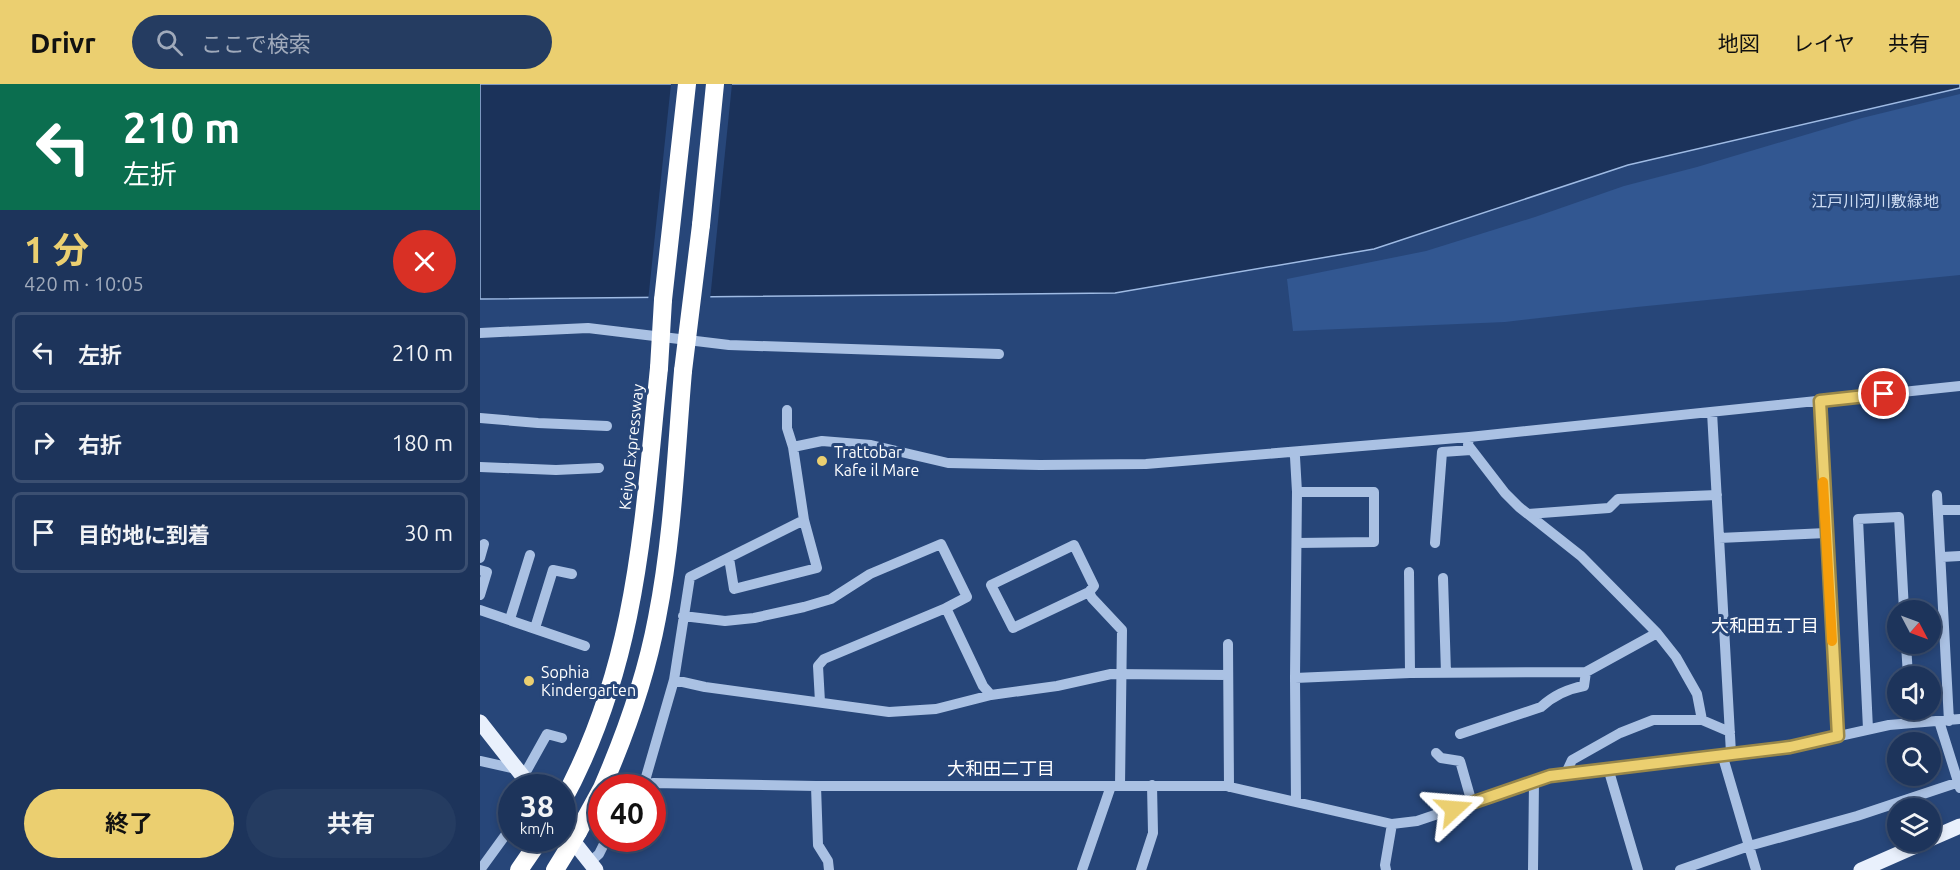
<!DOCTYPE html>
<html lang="ja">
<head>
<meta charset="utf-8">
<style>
	:root { --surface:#1d345b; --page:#253c61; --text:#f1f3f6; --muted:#a0aabb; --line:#3b4f71; --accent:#ebcf70 }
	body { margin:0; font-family:Ubuntu,"Noto Sans JP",sans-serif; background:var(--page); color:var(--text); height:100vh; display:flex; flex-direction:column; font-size:22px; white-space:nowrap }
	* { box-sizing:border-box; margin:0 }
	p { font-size:20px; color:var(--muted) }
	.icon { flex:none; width:33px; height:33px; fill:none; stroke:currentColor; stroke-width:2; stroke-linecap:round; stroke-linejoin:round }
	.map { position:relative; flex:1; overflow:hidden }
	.drawer { display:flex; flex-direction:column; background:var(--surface); width:480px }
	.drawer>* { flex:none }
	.hud { background:#0b6e4f; color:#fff; overflow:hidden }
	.needle { width:39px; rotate:131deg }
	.tools { position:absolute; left:1407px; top:516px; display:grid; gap:12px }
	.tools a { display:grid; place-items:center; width:54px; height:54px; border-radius:50%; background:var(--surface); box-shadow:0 3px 9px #0003,0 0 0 2px var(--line); font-size:30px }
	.speed { position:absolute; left:18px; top:690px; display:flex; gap:12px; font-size:30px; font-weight:700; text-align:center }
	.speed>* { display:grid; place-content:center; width:78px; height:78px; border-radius:50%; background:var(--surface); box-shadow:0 3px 9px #0003,0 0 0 2px var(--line); line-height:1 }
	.speed small { font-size:15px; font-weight:400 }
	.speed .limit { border:9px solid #d22; background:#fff; color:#111 }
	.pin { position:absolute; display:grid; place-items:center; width:51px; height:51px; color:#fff; margin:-26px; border:3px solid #fff; border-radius:50%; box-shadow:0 2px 6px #0007 }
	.me { position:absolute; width:66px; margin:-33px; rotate:71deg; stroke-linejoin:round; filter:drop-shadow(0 0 4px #0008) }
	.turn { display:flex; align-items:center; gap:21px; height:126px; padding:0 24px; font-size:27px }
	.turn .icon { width:78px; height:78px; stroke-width:2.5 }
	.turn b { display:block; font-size:42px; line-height:51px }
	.round { display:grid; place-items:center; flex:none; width:63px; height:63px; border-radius:32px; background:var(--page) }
	.head { display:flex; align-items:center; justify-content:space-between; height:102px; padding:0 24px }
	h1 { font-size:36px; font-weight:700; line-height:45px; color:var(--accent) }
	.button { display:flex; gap:12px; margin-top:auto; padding:12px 24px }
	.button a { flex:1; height:69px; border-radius:36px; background:var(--accent); color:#111; font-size:24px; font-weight:700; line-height:69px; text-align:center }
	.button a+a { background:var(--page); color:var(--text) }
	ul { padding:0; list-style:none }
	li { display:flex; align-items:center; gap:18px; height:81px; margin:0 12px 9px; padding:0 12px; border:3px solid var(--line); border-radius:9px }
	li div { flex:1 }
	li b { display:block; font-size:22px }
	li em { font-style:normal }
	header { display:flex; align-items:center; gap:36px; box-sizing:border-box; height:84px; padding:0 30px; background:var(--accent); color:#111 }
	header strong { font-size:28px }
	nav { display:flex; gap:33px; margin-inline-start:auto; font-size:21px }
	.search { width:420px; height:54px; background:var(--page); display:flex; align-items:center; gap:15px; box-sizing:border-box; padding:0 21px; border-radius:33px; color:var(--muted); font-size:22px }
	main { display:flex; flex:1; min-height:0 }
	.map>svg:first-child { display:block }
	.green { fill:#325791 }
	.water { fill:#1b325a; stroke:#9fbbe4; stroke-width:1.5 }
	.pier { fill:#274679 }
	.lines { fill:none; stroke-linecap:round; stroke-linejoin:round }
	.minor { stroke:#aac1e3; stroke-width:10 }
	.major { stroke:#e9f0fc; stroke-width:15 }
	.highway { stroke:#fff; stroke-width:18 }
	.highway-bridge { stroke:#fff; stroke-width:18 }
	.route-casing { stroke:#998749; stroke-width:15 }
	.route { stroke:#ebcf70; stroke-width:10 }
	.slow { stroke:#f59e0b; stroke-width:10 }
	.poi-dot { fill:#ebcf70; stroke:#274679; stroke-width:2 }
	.labels { text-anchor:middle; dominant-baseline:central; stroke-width:6; stroke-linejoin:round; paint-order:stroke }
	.park-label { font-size:16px; fill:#cddcf3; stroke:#274679 }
	.street-label { font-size:16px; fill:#fff; stroke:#274679 }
	.poi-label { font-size:16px; fill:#fff; stroke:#274679; text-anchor:start }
	.neighbourhood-label { font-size:18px; fill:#fff; stroke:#274679 }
</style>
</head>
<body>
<header>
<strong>Drivr</strong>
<div class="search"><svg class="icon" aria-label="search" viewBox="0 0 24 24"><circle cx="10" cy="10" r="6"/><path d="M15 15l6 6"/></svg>ここで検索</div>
<nav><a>地図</a><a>レイヤ</a><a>共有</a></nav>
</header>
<main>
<section class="drawer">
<div class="hud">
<div class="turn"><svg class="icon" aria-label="left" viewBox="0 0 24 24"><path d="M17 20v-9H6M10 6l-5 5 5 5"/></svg><div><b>210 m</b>左折</div></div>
</div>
<div class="head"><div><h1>1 分</h1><p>420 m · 10:05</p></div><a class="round" style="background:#d93025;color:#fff"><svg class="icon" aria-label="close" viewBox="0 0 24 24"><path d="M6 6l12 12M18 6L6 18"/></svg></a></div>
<ul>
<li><svg class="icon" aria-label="left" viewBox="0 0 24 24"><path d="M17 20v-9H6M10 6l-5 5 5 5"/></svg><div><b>左折</b></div><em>210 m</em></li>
<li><svg class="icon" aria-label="right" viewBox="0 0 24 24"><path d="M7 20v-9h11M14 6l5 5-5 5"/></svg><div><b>右折</b></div><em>180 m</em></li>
<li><svg class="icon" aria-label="arrive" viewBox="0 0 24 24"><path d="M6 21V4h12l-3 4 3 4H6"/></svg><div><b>目的地に到着</b></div><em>30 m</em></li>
</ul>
<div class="button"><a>終了</a><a>共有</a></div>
</section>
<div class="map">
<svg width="1480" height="786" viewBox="0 0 1480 786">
	<rect width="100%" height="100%" fill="#274679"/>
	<!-- green -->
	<path class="green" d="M1480 10V191L1157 223 1025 238 813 247 807 195 946 167 1055 133 1144 102 1217 83 1382 34Z"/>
	<!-- water -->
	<path class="water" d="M0 0H1480V4L1148 81 894 165 635 209 0 215Z"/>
	<!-- pier -->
	<path class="pier" d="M191 0H252L230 216 168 217Z"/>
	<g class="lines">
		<!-- minor -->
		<path class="minor" d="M0 249 108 244 249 261 519 270
			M1340 317 1358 652
			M307 326V344L313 363
			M1232 328 1251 669
			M0 334 58 339 127 342
			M989 353 988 361 1025 409 1039 423 1101 472 1177 549 1196 573 1217 610 1222 636
			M815 373 817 408 815 594 816 718
			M0 383 76 386 119 384
			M1457 411 1469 637
			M1458 426H1480
			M1048 430 1129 424 1138 415 1237 411
			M1239 454 1346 449
			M817 459 894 458V408H817
			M955 459 962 368 991 366
			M1462 473 1480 472
			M0 474 4 460
			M249 474 254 505 337 484 324 436
			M0 486 7 488 0 511
			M929 488 930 589
			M963 494 966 589
			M609 508 533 544 511 501 594 461 614 502 609 508 612 514 642 546 640 702
			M0 526 105 562
			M203 532 245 537 274 534 324 523 351 515 390 490 461 460 487 513 466 524
			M30 535 50 471
			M55 544 73 486 92 490
			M748 560 749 703
			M1426 560 1428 592
			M815 594 930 589 1106 588 1177 549
			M194 596 225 603 409 628 456 625 511 611
			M340 618 338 582 344 575 466 524 503 602 511 611 577 602 631 590 748 591
			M1430 626 1431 639
			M1459 637 1480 704
			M1388 645 1378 435 1419 433 1424 526
			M980 650 1061 623C1074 611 1087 605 1104 602L1106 588
			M956 669 961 674 980 677 992 719
			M1242 670 1276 786
			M0 677 36 685
			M1128 684 1158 786
			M1086 689 1092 676 1140 649 1173 636H1222L1250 648
			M43 693 67 650 82 654
			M164 700 194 596 210 493 324 436 313 363 342 357 391 361 468 379 560 381 666 380 989 353 1480 302
			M336 702 338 761 348 777 349 786
			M155 704 173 699 336 702H746L912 740 937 737 1070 692 1310 663 1409 641 1480 635
			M110 778 119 770 127 754
			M0 786 32 742
			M602 786 631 702
			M661 786 673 749 672 701
			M906 786 905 781 912 740
			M1053 786 1054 697
			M1200 786 1269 762 1377 732 1479 698"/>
		<!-- major -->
		<path class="major" d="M0 638 52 704
			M82 743 116 786
			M1450 755 1480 742
			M1381 786 1445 758"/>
		<!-- highway -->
		<path class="highway" d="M221 141 235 0
			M183 216 207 0
			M122 704C146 649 166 593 177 534 193 453 196 369 203 287
			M82 718C158 579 163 438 179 284
			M98 748 122 704
			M39 786 61 754
			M75 786 88 765"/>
		<!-- highway-bridge -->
		<path class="highway-bridge" d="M179 284 183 216
			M203 287 221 141
			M88 765 98 748"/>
	</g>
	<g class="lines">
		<!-- route casing -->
		<g class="route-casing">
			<path id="route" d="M974 725 1070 692 1310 663 1358 652 1340 317 1404 310"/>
		</g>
		<!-- route -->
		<use href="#route" class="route"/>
		<!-- slow -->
		<path class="slow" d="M1343 398 1352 557"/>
	</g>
	<!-- markers -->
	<g class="poi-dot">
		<circle cx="342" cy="377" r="6"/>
		<circle cx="49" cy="597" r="6"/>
	</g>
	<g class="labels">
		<!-- park labels -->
		<g class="park-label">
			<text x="1395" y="117">江戸川河川敷緑地</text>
		</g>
		<!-- street labels -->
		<g class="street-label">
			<text transform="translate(151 363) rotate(-84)">Keiyo Expressway</text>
		</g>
		<!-- poi labels -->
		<g class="poi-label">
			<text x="354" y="368">Trattobar<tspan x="354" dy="18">Kafe il Mare</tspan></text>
			<text x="61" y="588">Sophia<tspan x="61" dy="18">Kindergarten</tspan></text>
		</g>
		<!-- neighbourhood labels -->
		<g class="neighbourhood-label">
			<text x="1285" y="541">大和田五丁目</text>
			<text x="521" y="684">大和田二丁目</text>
		</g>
	</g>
</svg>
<div class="tools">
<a><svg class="needle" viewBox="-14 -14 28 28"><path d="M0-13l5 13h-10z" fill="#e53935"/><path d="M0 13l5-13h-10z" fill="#a0aabb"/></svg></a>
<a><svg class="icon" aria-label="sound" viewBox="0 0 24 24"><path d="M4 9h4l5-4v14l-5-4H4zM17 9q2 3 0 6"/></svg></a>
<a><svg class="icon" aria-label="search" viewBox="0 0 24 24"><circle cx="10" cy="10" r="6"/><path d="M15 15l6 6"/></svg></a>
<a><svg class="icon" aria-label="layers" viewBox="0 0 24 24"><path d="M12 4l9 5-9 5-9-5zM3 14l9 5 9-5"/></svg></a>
</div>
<div class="speed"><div>38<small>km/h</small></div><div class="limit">40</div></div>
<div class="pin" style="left:1404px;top:310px;background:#d93025"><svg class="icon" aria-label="arrive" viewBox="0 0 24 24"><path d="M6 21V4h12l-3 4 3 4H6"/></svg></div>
<svg class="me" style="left:974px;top:725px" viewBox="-20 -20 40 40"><path d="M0-17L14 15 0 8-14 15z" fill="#ebcf70" stroke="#fff" stroke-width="4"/></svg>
</div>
</main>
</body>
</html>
